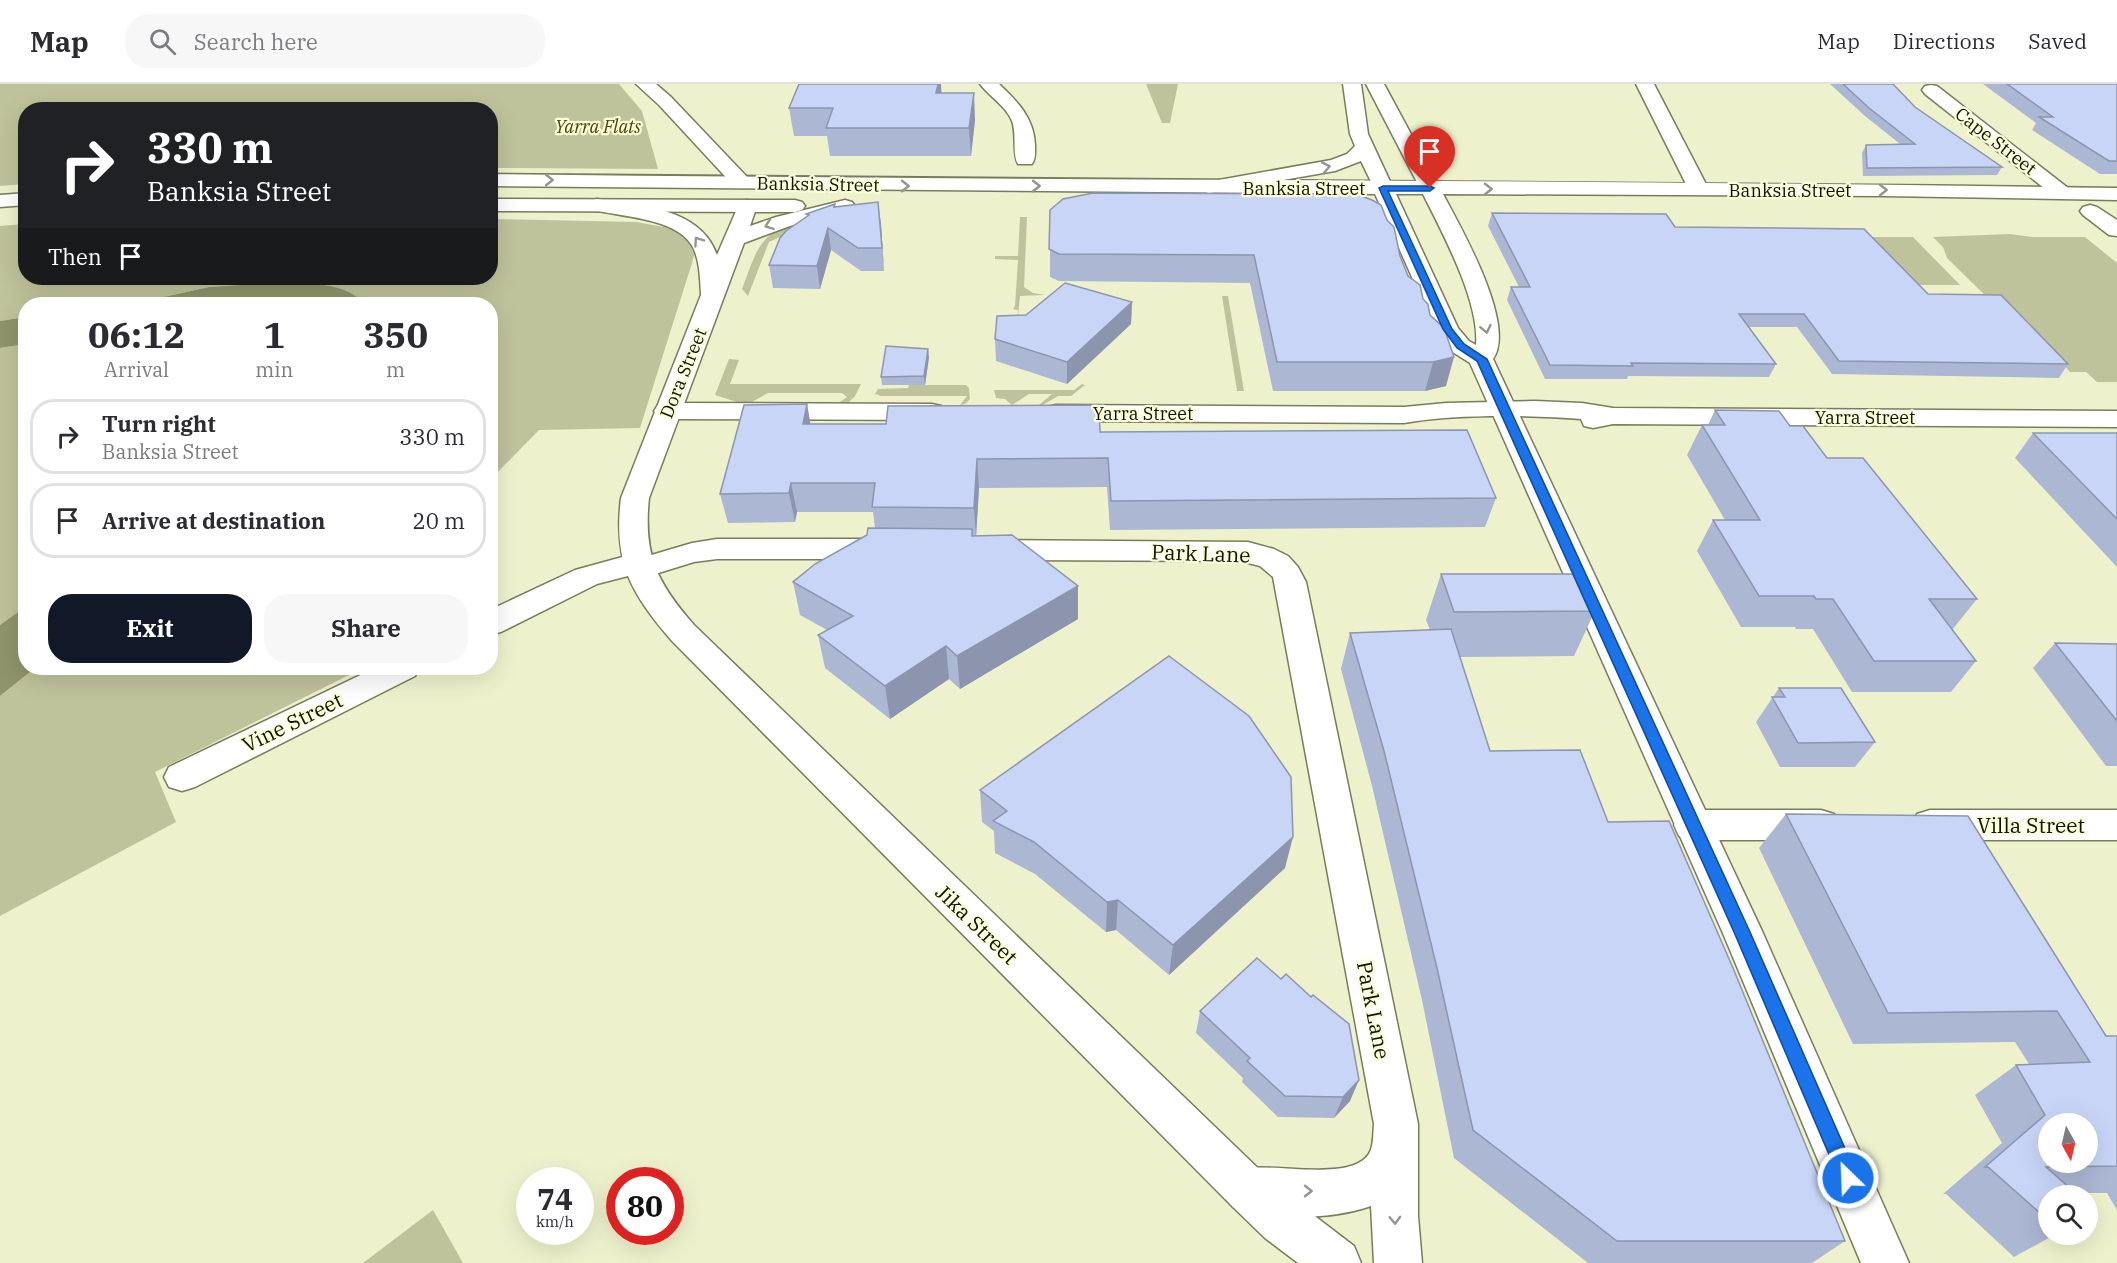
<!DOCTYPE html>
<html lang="en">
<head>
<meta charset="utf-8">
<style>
	:root { --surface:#fff; --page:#f7f7f7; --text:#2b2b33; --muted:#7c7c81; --line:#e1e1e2; --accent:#111827 }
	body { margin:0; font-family:"IBM Plex Serif",serif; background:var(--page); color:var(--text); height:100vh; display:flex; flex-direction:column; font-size:22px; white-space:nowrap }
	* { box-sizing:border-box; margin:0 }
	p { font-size:20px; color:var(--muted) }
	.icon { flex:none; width:33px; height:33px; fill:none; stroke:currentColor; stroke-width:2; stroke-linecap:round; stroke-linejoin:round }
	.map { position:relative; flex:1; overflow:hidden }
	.panel { position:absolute; left:18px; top:213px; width:480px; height:378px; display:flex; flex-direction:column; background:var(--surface); border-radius:24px; box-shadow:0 6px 24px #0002 }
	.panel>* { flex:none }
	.guide { position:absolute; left:18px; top:18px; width:480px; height:183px; border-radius:24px; box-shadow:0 6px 24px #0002; background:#202124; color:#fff; overflow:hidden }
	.needle { width:39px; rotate:172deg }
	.fabs { position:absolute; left:2038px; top:1029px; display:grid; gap:12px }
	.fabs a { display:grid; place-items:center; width:60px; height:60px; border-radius:50%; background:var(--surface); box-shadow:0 6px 24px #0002; font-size:30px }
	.speed { position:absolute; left:516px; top:1083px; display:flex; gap:12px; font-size:30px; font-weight:700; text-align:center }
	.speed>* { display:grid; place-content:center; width:78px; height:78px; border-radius:50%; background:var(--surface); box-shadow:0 6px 24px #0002; line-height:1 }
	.speed small { font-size:15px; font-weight:400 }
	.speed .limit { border:9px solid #d22; background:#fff; color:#111 }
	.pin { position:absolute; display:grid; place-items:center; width:51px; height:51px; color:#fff; margin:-62px -26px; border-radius:50% 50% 50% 0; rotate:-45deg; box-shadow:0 0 6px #0007 }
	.pin .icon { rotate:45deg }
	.me { position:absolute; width:66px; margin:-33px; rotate:336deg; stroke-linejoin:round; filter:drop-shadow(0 0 4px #0008) }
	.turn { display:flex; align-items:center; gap:21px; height:126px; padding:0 30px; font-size:27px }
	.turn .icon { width:78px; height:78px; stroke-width:2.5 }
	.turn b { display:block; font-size:42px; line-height:51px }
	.then { display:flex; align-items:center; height:57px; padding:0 30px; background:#0003; gap:12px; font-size:22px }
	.eta { display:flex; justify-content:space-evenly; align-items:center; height:102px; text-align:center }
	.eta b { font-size:36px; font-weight:800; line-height:42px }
	.primary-button { display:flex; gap:12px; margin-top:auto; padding:12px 30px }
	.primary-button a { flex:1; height:69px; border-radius:24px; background:var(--accent); color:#fff; font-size:24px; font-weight:800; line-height:69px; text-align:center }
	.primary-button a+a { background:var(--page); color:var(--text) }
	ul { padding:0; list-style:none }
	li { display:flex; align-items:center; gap:18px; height:75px; margin:0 12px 9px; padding:0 18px; border:3px solid var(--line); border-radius:24px }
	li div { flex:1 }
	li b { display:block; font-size:22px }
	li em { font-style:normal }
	header { display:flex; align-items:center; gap:36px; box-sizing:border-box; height:84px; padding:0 30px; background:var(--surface); border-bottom:2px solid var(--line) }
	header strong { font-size:28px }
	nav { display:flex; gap:33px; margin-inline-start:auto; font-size:21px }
	.search { width:420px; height:54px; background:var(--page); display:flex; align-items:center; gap:15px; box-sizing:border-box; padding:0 21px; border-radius:24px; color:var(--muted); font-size:22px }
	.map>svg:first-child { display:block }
	.green { fill:#bfc39b }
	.water { fill:#90946c }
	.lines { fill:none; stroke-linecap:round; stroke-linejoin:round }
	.minor-casing { stroke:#797c5a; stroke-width:3 }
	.tertiary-casing { stroke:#797c5a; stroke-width:3 }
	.secondary-casing { stroke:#797c5a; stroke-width:3 }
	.primary-casing { stroke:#797c5a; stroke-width:3 }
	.trunk-casing { stroke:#797c5a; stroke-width:3 }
	.minor { fill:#fff; fill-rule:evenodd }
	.tertiary { fill:#fff; fill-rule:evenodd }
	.secondary { fill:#fff; fill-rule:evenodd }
	.primary { fill:#fff; fill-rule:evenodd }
	.trunk { fill:#fff; fill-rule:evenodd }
	.wall { fill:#acb7d4 }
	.shaded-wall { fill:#8c95ad }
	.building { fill:#c8d5f7; stroke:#8c95ad; stroke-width:1.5; fill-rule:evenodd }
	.oneway { stroke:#95958f }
	.route { fill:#1a73e8; stroke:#114b97; stroke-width:1.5 }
	.labels { text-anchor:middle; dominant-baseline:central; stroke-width:4.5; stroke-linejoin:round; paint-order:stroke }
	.far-park-label { font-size:18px; font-style:italic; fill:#444700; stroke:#fbffd9 }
	.far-street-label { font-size:18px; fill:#131407; stroke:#fbffd9 }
	.street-label { font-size:21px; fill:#131407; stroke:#fbffd9 }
</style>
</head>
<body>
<header>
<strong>Map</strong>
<div class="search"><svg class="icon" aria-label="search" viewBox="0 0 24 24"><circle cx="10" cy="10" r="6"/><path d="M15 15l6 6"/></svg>Search here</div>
<nav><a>Map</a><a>Directions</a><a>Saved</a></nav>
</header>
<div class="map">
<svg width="2117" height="1179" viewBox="0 0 2117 1179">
	<rect width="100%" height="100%" fill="#eef2cc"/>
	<!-- green -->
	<path class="green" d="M0 0H619L642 27 658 85 491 84 490 26H26L25 100 0 102Z
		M1146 0H1178L1170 39H1162Z
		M1020 133H1027L1024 203 1033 209 1045 211 1020 212 1016 253 1018 226 1013 225 1015 222 1018 176 995 175V172H1018Z
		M491 135 636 138 664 143 676 147 689 158 694 171 692 179 640 344 539 346 491 395 490 220H364V218L324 200 281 198 209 203 150 216 109 220H26L25 233 0 237V142L25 140 26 194H490Z
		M784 140 795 146 769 158 748 212 742 205C753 177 756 157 784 140Z
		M2010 150 2032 153H2085L2117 179V298H2097L2086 288H2070L2059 276 2042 267 1947 174 1943 163 1933 153Z
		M1865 153H1913L1960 201H1910Z
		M1222 212H1228L1244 307H1237Z
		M25 260V523L0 541V264Z
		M729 275 739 276 730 300H861L855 312 846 321 837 320 847 313 842 309H768L748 320H743L715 311Z
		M1082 300 1085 301 1071 312H1058L1043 321H1039L1052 310H1029L1012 321 1005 315 996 314 994 306H1074Z
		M909 301H966L969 304 970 315 965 320 960 321 967 312H881L875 310 878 305 908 304Z
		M35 584H343L349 591 155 688 176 738 0 832V612Z
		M433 1126 463 1179H363Z"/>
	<!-- water -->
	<path class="water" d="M281 198C311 199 340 198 364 218V220H109L150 216 209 203Z
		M25 233V260L0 264V237Z
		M25 523 26 584H35L0 612V541Z"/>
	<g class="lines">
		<!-- minor casing -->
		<g class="minor-casing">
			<path id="minor" d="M636 0H656L671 13 748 94 751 98 748 102H734L659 21Z
				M980 0H999C1018 18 1034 34 1035 61 1035 68 1036 74 1032 80H1018C1012 71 1017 50 1012 37 1006 22 990 13 980 0Z
				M1636 0H1654L1709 106 1706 110H1692L1689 106Z
				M1931 1 1937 2 2068 104 2071 108 2068 112H2054L1925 10 1922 6 1925 2Z
				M1535 317 1582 319 1613 324 2117 327V343L1613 340 1593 344 1584 342 1581 335C1527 331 1457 330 1404 339L1056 337 1047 335 1043 329 1047 323 1056 321 1404 323 1446 319Z
				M667 319 932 320 941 322 945 328 941 334 932 336 667 335 658 333 654 327 658 321Z
				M717 455H887L898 458 902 465 898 472 887 475H717L694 478 639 495 628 492 597 500 501 548 490 551V526L575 486 637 469 648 472 692 459Z
				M986 456 1248 458 1274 465 1288 472 1298 483 1306 498 1418 1040V1132L1422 1179H1374L1371 1122C1334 1135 1269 1138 1233 1123L1226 1107 1233 1091C1238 1088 1244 1085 1250 1084 1278 1080 1355 1098 1370 1068 1374 1059 1373 1049 1374 1040L1273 493 1260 482 1240 477 986 476 975 473 971 466 975 459Z
				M375 584H419L415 592 195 703 182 707 169 703 164 693 169 683Z
				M1692 726H1821L1834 730 1839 741 1834 752 1821 756H1692L1679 752 1674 741 1679 730Z
				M1930 726H2117V756H1930L1917 752 1912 741 1917 730Z"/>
		</g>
		<!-- tertiary casing -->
		<g class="tertiary-casing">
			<path id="tertiary" d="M2090 121 2097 123 2117 136V152L2109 151 2083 131 2080 127 2083 123Z"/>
		</g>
		<!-- secondary casing -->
		<g class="secondary-casing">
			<path id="secondary" d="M597 115C640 122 700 123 717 171L740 118 747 116 754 118 757 122 750 142 776 133 845 116 852 118 855 122 852 126 790 142 744 159 649 414C643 471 657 499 694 541L1265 1091 1299 1120 1354 1162 1361 1179H1298L1265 1154 1233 1123 672 557C631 509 613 479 621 414L701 211C700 195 700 174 691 160 673 133 619 133 590 125L587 121 590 117Z"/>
		</g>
		<!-- primary casing -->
		<g class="primary-casing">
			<path id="primary" d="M1343 0H1361L1368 50 1393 104 1390 108H1376L1361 77 1335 87 1209 109 1202 107 1199 103 1202 99 1331 76 1347 70 1355 62 1350 50Z
				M1366 0H1384L1440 104 1437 108H1423L1420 104Z"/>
		</g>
		<!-- trunk casing -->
		<g class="trunk-casing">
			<path id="trunk" d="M490 90C1033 97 1575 95 2117 104V116L1884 112 1443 110C1461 144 1517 241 1493 275L1762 847 1909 1179H1861L1722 847 1470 279 1451 267 1435 245 1375 110 490 102ZM1396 110H1423C1442 148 1480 218 1476 261L1469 257 1458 244Z
				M26 109V121L0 123V111Z
				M490 115 795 116 802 118 805 122 802 126 795 128 490 127Z"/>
		</g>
		<!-- minor -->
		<use href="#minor" class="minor"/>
		<!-- tertiary -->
		<use href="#tertiary" class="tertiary"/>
		<!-- secondary -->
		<use href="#secondary" class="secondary"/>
		<!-- primary -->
		<use href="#primary" class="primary"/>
		<!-- trunk -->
		<use href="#trunk" class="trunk"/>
	</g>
	<!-- wall -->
	<path class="wall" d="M1830 0H1893L1915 23 2002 83 1997 91 1863 92 1862 69 1866 61 1900 60 1865 32Z
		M1983 0H2117V90H2100L2032 46 2036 39Z
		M941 9 975 36 971 72H830L827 52H794L789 24Z
		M835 123 881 140 884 187H861L831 166 820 205 773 204 769 181 807 132 806 130Z
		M1050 126 1400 172 1408 192 1423 215 1430 231 1446 302 1425 307H1273L1250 199 1059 197 1050 193Z
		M1492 129 1675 143 1928 210 2068 280 2059 294 1832 290 1797 243H1749L1776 280 1769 293 1628 292 1627 295H1545L1507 216 1511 203H1519L1488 142Z
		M1132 218 1131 240 1067 300 996 277 995 255 1026 231Z
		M929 273 925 301H882L881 293Z
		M807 320 810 340 1100 348 1496 414 1485 443 1110 446 1107 403 979 404 976 452 1078 502V535L960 605 949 595 890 635 825 584 818 551 827 546 800 531 793 498 867 451 875 444 873 428H797L795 438 728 439 720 410Z
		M1715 326 1790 342 1827 374 1977 515 1952 546 1976 577 1951 608H1852L1813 545H1796L1795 543H1741L1697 467 1713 436H1725L1687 371 1702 341H1708Z
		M2033 349H2117V483L2015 374Z
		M1441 490 1595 527 1574 572 1460 573 1490 667 1608 738 1845 1157 1812 1179H1588L1454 1074 1422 916 1372 702 1341 585 1350 549 1430 546 1426 536Z
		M2055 559 2117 560V682H2106L2033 584Z
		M1779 604 1875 658 1855 683H1780L1756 638Z
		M980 706 1285 784 1169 891 1116 846 1106 848 1035 790 995 769 994 747 982 738Z
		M1786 730 2106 952H2117V1126L2107 1109H2077L2049 1112V1150H2056L2014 1173 1946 1110H1943L2002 1059 1975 1011 2016 981 2029 980 2015 958 1853 960 1759 764Z
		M1200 927 1350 1017 1334 1034 1278 1033 1242 998 1243 994 1196 949Z"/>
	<!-- shaded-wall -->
	<path class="shaded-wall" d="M938 0H941L942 17 936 9Z
		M974 9 975 36 971 72 969 44Z
		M878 118 881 140 884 187Z
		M828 144 831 166 820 205 817 182Z
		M1132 218 1131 240 1067 300V278Z
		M928 265 929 273 925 301 924 292Z
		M1454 273 1446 302 1425 307 1433 278Z
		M807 320 812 349 803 340Z
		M977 375 979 404 976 453 974 424Z
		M791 399 797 428 795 438 789 409Z
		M1078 502V535L960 605 957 572Z
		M946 562 949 595 890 635 885 602Z
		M1293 753 1285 784 1169 891 1173 861Z
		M1118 816 1116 846 1106 848 1107 818Z
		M1359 996 1350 1017 1334 1034 1343 1013Z"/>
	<!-- building -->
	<path class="building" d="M799 0H938L936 9H974L969 44H826L833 24H789Z
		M1843 0H1893L1915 23 2002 83 1867 84 1866 61 1915 60 1869 24Z
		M2007 0H2117V77H2109L2039 33H2053Z
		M1093 109 1356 110 1372 116 1381 121 1387 136 1394 143 1400 172 1408 192 1420 201 1423 215 1428 220 1430 231 1444 244 1454 273 1433 278H1277L1254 171 1059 170 1049 165 1050 126 1063 115Z
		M878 118 882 164H858L828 144 817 182 769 181 780 154 786 147 809 131 806 130 835 120 834 123Z
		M1492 129 1666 130 1675 143 1864 145 1928 210 2001 211 2068 280 1839 277 1804 230H1739L1776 280 1631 279 1633 282 1550 281 1511 203H1530Z
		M1065 199 1132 218 1067 278 995 255 997 232 1026 231Z
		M886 262 928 265 924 292 881 293Z
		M807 320 803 340H886L888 322 1099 321 1100 348 1467 346 1496 414 1111 417 1108 374 977 375 974 424 872 423 875 399H791L789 409 720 410 744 321Z
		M1715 326 1779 327 1790 342H1803L1827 374H1863L1977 515H1929L1976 577H1874L1833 515H1816L1814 512H1759L1713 436H1760L1702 341H1725Z
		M2033 349H2117V435Z
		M868 444 972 445V452L1012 451 1078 502 957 572 946 562 885 602 818 551 853 532 793 498 815 480 867 451Z
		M1441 490H1578L1595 527 1454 528Z
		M1451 545 1490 667 1580 666 1608 738 1669 737 1733 884 1845 1157H1617L1473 1046 1437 884 1384 667 1350 549Z
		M2055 559 2117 560V637Z
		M1169 572 1249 632 1291 693 1293 753 1173 861 1118 816 1107 818 1034 758 993 737 1007 727 980 706Z
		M1779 604H1841L1875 658 1798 659 1772 613H1785Z
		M1786 730 1968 732 2106 952H2117V1082L2046 1083 2079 1112H2049V1137L1988 1083H1985L2045 1031 2016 981 2090 978 2057 927 1888 929ZM2049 1040H2088V1078H2049Z
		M1257 874 1281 895 1286 890 1311 913 1313 911 1349 940 1359 996 1343 1013 1285 1012 1247 977 1250 974 1200 927Z"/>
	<!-- one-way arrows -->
	<defs><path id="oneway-chevron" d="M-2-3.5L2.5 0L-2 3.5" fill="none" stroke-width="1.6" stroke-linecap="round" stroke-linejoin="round" transform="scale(1.5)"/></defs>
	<g class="oneway">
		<use href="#oneway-chevron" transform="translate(1326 83) rotate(-11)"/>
		<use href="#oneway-chevron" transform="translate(549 96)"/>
		<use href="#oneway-chevron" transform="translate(905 102)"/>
		<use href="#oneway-chevron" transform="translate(1036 102)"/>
		<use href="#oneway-chevron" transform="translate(1488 105)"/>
		<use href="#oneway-chevron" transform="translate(1883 106)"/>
		<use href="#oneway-chevron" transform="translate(769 141) rotate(160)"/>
		<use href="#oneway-chevron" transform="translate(698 157) rotate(-125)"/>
		<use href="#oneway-chevron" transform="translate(1486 245) rotate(78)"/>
		<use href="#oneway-chevron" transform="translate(1308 1107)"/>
		<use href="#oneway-chevron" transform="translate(1395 1136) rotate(88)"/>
	</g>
	<!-- route -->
	<path class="route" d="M1383 102H1430L1434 104 1430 107H1388L1452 245 1464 260 1487 275 1750 848 1858 1094 1855 1101 1848 1104 1842 1101 1734 848 1477 277 1457 264 1443 245 1379 104Z"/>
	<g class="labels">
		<!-- far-park labels -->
		<g class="far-park-label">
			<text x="598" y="42">Yarra Flats</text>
		</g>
		<!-- far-street labels -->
		<g class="far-street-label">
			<text transform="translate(1996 57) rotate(38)">Cape Street</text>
			<text transform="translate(818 100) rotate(1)">Banksia Street</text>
			<text x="1304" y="104">Banksia Street</text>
			<text x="1790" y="106">Banksia Street</text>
			<text transform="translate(683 289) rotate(-68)">Dora Street</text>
			<text x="1143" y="329">Yarra Street</text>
			<text x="1865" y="333">Yarra Street</text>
		</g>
		<!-- street labels -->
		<g class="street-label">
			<text transform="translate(1201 469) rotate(2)">Park Lane</text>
			<text transform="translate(292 638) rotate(-26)">Vine Street</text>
			<text x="2031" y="741">Villa Street</text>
			<text transform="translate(977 840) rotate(44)">Jika Street</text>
			<text transform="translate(1374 926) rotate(79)">Park Lane</text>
		</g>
	</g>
</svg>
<div class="fabs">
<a><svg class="needle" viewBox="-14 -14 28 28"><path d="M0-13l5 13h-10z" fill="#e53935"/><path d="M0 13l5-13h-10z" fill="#7c7c81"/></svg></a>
<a><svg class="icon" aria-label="search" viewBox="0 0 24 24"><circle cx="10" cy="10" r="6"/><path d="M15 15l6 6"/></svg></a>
</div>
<div class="speed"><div>74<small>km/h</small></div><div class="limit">80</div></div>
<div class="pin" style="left:1430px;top:104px;background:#d93025"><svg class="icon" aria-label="arrive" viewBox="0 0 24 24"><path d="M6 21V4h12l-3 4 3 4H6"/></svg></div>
<svg class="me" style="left:1848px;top:1094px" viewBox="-20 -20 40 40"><circle r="17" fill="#1a73e8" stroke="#fff" stroke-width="3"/><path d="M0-11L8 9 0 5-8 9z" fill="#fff"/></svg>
<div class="guide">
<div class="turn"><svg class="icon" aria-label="right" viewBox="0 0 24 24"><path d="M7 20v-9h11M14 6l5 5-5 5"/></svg><div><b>330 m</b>Banksia Street</div></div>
<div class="then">Then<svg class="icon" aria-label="arrive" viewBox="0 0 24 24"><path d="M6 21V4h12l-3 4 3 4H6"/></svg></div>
</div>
<section class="panel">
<div class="eta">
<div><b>06:12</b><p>Arrival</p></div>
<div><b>1</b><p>min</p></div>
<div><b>350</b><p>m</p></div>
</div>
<ul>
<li><svg class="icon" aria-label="right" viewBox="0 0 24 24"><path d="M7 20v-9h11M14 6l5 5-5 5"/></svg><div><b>Turn right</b><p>Banksia Street</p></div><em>330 m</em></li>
<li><svg class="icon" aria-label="arrive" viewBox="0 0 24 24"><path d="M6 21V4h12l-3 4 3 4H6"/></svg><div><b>Arrive at destination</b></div><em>20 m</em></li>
</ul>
<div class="primary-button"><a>Exit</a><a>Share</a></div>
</section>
</div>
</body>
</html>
